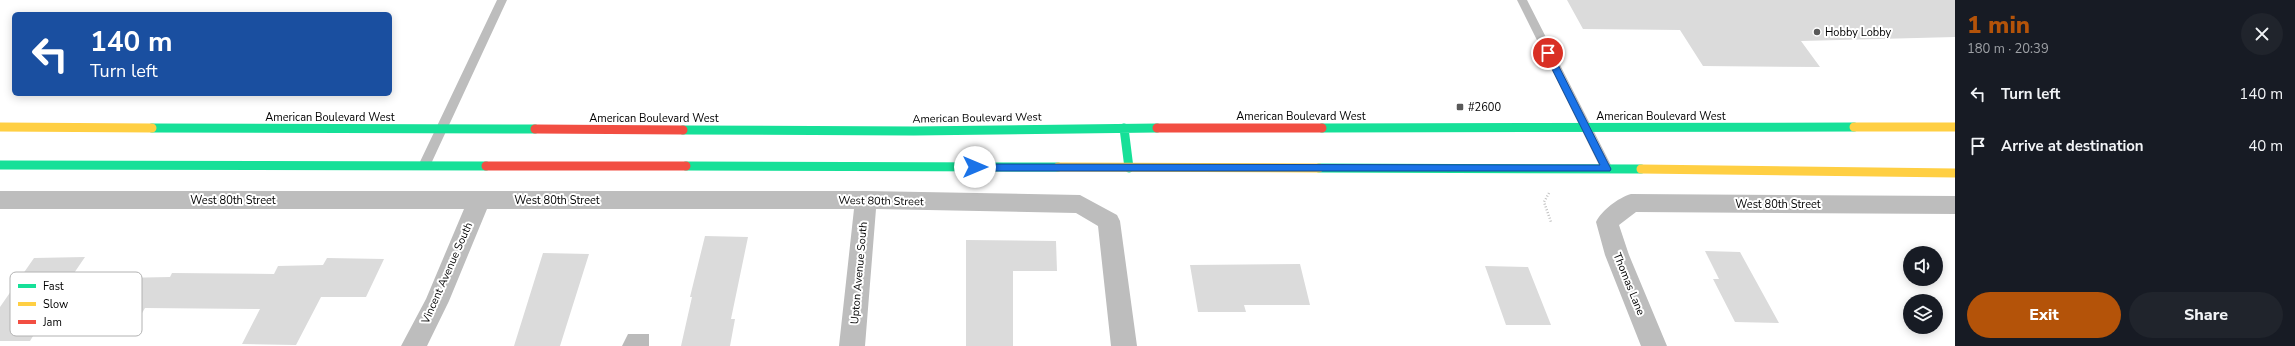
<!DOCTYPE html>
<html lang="en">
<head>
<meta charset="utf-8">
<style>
	:root { --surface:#171b24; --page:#20242c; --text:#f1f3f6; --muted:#9ea1a6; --accent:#b45309 }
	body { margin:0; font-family:"Nunito Sans",sans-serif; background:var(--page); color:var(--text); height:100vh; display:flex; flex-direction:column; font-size:15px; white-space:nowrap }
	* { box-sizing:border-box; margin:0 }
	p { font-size:13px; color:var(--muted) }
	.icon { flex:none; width:22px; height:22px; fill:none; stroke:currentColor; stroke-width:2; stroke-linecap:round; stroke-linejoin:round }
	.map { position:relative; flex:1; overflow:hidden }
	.panel { display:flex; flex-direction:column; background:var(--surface); width:340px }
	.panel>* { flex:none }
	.top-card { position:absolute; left:12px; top:12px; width:380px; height:84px; border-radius:6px; box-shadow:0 2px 10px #0003; background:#1a4fa0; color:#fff; overflow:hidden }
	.fabs { position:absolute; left:1903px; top:246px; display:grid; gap:8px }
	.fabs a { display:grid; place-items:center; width:40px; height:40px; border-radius:50%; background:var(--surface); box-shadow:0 2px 10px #0003; font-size:20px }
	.pin { position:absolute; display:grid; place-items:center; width:34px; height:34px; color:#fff; margin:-17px; border:2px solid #fff; border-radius:50%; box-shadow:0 1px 4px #0007 }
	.me { position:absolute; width:44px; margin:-22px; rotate:90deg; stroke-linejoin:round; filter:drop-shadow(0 0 3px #0008) }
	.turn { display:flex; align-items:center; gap:14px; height:84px; padding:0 12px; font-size:18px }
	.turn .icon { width:52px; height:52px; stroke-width:2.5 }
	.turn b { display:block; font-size:28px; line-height:34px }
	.round { display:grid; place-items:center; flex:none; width:42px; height:42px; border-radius:21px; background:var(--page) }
	.headline { display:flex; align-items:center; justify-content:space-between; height:68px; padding:0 12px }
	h1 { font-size:24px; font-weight:800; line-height:30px; color:var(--accent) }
	.action { display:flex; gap:8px; margin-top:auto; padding:8px 12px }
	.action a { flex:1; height:46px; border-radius:24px; background:var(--accent); color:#fff; font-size:16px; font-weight:800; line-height:46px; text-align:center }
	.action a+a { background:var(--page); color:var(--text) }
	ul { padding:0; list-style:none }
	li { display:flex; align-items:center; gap:12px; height:52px; padding:0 12px }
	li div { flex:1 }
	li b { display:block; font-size:15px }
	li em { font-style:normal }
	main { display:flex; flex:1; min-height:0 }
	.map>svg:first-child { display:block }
	.water { fill:#bababa }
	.building { fill:#dbdbdb }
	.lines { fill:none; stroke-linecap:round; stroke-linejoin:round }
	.path { stroke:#c2c2c2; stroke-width:2.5; stroke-dasharray:1 2; stroke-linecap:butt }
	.lane { fill:#bdbdbd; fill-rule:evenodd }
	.street { fill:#bdbdbd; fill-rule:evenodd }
	.fast { stroke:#16e098; stroke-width:9 }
	.slow { stroke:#ffcf43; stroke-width:9 }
	.jam { stroke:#f24e42; stroke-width:9 }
	.route { fill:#1a73e8; stroke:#114b97 }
	.poi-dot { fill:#595959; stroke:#fff; stroke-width:1.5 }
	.labels { text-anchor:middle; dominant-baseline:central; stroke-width:4; stroke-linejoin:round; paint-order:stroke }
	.poi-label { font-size:11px; fill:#000; stroke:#fff; text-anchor:start }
	.street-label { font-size:11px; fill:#000; stroke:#fff }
	.key { fill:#fff; stroke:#b2b2b2; stroke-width:1 }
	.key-label { font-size:11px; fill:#000 }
</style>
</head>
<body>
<main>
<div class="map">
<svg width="1955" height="346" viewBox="0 0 1955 346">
	<rect width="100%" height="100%" fill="#fff"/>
	<!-- water -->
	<path class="water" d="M628 334H649V346H622Z"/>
	<!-- building -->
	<path class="building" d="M1567 0H1955V37L1801 41 1820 67 1703 66 1680 30 1583 29Z
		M705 236 748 237 731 319H735L730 346H681L692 297H690Z
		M966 240 1056 241 1057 271H1013V346H966Z
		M1705 251 1740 252 1779 323 1735 322 1713 279H1719Z
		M543 253 589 254 560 346H514Z
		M85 257 70 279 170 277 172 273 274 274 278 266 323 265 327 258 384 259 366 297H321L296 345 242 344 260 309 145 308 134 327 38 328 30 341H0V307L34 258Z
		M1300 264 1310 305H1244L1246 312H1198L1190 265Z
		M1485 266 1528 267 1551 325H1506Z"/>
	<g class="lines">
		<!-- path -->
		<path class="path" d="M1549 193 1544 202 1551 222"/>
		<!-- lane -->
		<path class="lane" d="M497 0H507L430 166 428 169H420L418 166Z
			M1517 0H1527L1613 169 1611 172H1603L1601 169Z"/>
		<!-- street -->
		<path class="street" d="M0 191H866L1080 195 1117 215 1120 221 1137 346H1111L1098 226 1076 213 876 209 865 346H839L854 209H487L449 301 427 346H401L426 299 464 209H0Z
			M1631 194 1955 196V214L1636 212 1619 225 1629 255 1667 346H1641L1605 255 1596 222C1602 210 1618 198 1631 194Z"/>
		<!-- fast -->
		<path class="fast" d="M152 128 535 129
			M1124 128 1129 168
			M1322 128 1854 127
			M683 130 914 131 1157 128
			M0 165 486 166
			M686 166 1058 167
			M1319 168 1641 169"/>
		<!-- slow -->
		<path class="slow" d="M0 127 152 128
			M1854 127H1955
			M1058 167 1319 168
			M1641 169 1955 173"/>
		<!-- jam -->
		<path class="jam" d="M1157 128H1322
			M535 129 683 130
			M486 166H686"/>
	</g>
	<!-- route -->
	<path class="route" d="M1548 50 1552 53 1611 169 1610 171H975L971 167 975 164 1600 165 1544 53Z"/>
	<!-- markers -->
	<g class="poi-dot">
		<circle cx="1817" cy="32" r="4"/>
		<rect x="1456" y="103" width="8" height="8" rx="2"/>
	</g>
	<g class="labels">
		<!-- poi labels -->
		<g class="poi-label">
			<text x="1825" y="32">Hobby Lobby</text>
			<text x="1468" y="107">#2600</text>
		</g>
		<!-- street labels -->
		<g class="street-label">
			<text x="1301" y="116">American Boulevard West</text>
			<text x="1661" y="116">American Boulevard West</text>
			<text x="330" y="117">American Boulevard West</text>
			<text x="654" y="118">American Boulevard West</text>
			<text transform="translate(977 118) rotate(-1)">American Boulevard West</text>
			<text x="233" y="200">West 80th Street</text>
			<text x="557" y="200">West 80th Street</text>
			<text transform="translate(881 201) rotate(1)">West 80th Street</text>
			<text x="1778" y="204">West 80th Street</text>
			<text transform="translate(447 273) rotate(-66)">Vincent Avenue South</text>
			<text transform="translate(859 273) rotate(-85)">Upton Avenue South</text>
			<text transform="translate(1629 284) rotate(68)">Thomas Lane</text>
		</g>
	</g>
	<!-- legend -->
	<rect x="10" y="272" width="132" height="64" rx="6" class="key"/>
	<rect x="18" y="284" width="18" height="4" fill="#16e098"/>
	<rect x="18" y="302" width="18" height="4" fill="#ffcf43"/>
	<rect x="18" y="320" width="18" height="4" fill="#f24e42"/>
	<g class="key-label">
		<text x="43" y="290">Fast</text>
		<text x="43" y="308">Slow</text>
		<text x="43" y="326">Jam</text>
	</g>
</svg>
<div class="fabs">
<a><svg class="icon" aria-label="sound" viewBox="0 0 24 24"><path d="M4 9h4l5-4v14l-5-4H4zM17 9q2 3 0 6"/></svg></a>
<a><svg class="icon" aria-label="layers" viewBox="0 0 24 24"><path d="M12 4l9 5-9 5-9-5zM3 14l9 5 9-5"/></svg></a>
</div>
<div class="pin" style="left:1548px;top:53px;background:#d93025"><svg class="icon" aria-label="arrive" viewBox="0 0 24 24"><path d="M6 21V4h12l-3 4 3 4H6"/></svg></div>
<svg class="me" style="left:975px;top:167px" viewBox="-20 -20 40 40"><circle r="19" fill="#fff"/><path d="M0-13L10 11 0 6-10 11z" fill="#1a73e8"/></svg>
<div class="top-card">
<div class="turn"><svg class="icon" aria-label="left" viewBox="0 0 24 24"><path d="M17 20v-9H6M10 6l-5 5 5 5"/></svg><div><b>140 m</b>Turn left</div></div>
</div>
</div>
<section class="panel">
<div class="headline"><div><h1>1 min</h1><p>180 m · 20:39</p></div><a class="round"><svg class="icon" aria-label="close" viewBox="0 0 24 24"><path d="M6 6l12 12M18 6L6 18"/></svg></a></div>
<ul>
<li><svg class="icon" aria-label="left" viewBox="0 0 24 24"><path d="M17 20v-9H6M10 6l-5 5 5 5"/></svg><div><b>Turn left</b></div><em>140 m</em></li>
<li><svg class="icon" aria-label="arrive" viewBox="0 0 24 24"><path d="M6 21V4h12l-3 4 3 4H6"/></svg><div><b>Arrive at destination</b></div><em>40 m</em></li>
</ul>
<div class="action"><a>Exit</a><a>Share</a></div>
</section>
</main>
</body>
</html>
